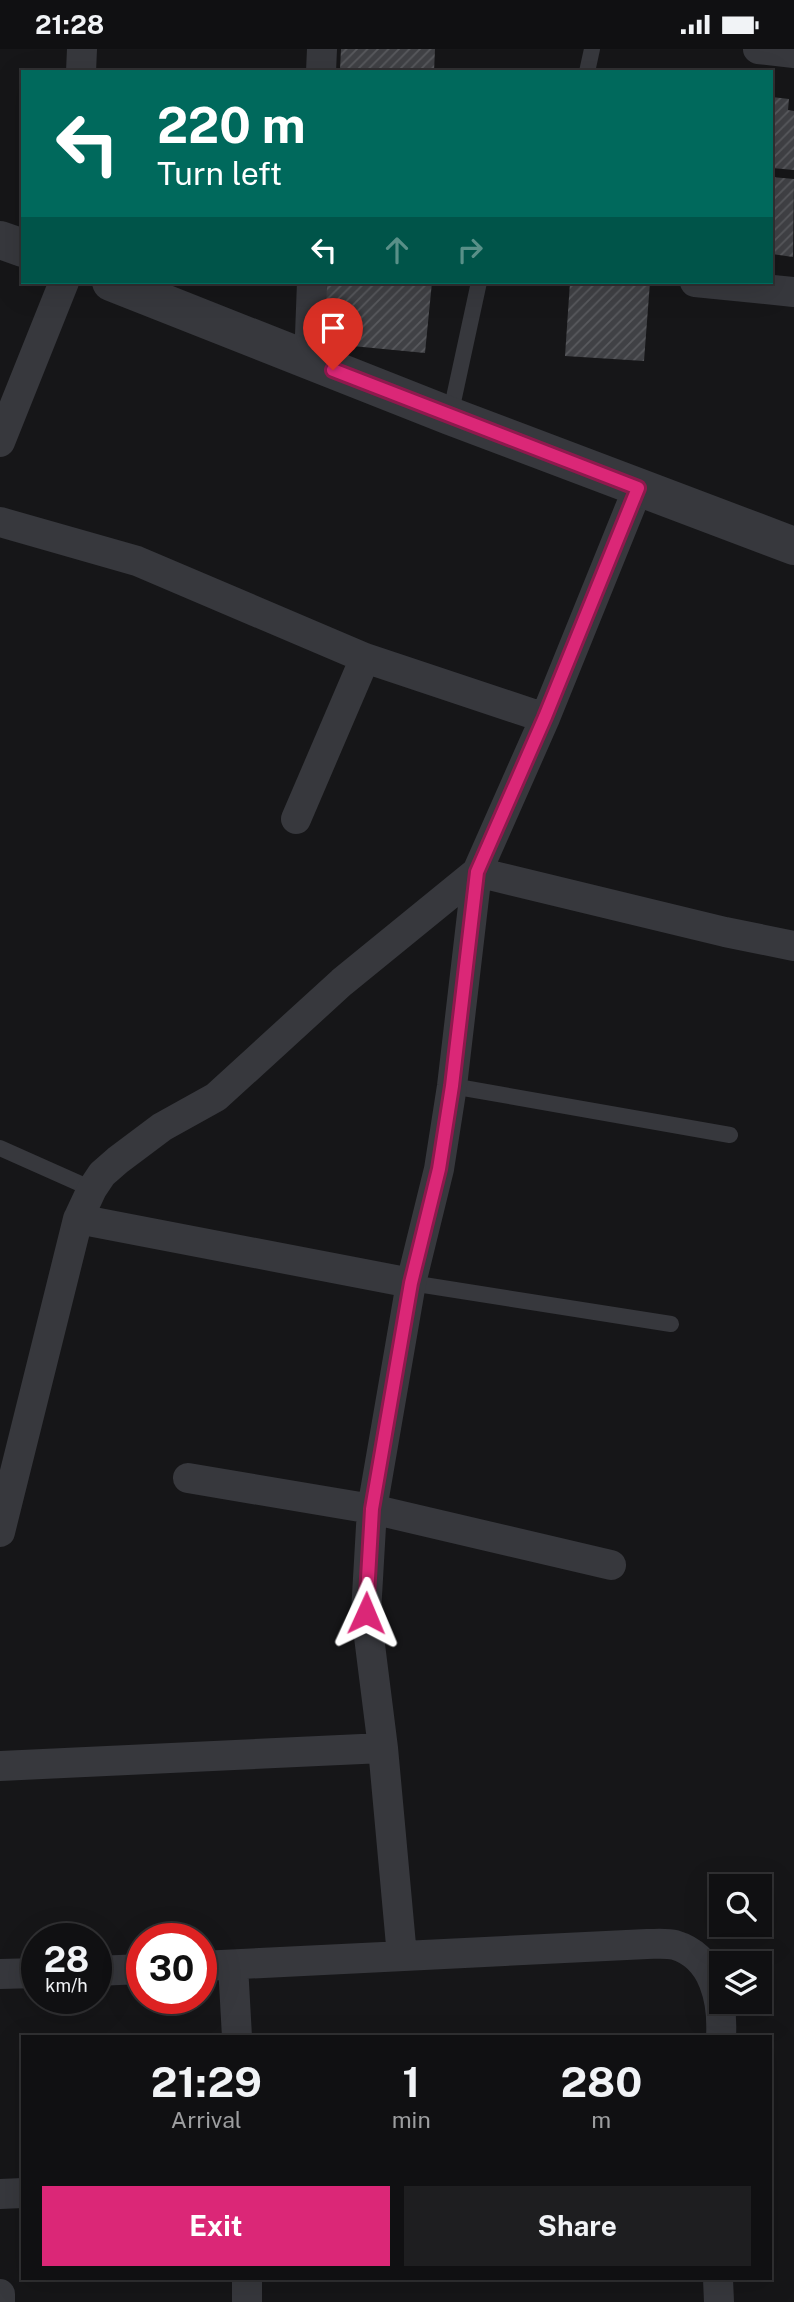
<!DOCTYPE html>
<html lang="en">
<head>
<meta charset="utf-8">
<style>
	:root { --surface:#101012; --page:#1e1e20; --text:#f1f3f6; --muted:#9c9d9f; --line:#303032; --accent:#db2777 }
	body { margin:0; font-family:"Public Sans",sans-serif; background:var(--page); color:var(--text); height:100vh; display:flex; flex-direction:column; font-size:26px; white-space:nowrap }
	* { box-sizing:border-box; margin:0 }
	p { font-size:23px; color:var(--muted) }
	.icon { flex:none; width:38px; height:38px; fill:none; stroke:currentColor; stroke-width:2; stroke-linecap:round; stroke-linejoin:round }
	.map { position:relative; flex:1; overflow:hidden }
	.sheet { position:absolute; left:21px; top:1986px; width:751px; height:245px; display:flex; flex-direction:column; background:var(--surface); border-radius:0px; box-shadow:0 7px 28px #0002,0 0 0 2px var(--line) }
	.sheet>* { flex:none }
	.banner { position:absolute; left:21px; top:21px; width:752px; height:214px; border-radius:0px; box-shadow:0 7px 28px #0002,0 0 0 2px var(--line); background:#00695c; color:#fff; overflow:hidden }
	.tools { position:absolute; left:709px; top:1825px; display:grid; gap:14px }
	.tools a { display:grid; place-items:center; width:63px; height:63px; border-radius:0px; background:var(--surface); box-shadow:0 7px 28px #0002,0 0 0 2px var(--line); font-size:35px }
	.speed { position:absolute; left:21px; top:1874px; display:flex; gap:14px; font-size:35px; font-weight:700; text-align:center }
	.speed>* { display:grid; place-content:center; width:91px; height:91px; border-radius:50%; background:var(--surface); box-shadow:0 7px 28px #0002,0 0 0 2px var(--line); line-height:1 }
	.speed small { font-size:18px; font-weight:400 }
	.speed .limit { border:10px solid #d22; background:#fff; color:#111 }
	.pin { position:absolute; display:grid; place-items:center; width:60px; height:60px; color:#fff; margin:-72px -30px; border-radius:50% 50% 50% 0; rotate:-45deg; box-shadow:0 0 7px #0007 }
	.pin .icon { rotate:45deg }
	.me { position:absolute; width:77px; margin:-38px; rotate:1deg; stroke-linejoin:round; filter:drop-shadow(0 0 5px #0008) }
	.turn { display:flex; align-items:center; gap:24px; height:147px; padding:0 21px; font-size:32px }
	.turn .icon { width:91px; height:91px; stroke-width:2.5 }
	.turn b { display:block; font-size:49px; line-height:60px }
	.lanes { display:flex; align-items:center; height:66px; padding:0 21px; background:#0003; justify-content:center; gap:35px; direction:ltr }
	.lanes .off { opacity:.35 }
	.eta { display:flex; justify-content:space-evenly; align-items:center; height:119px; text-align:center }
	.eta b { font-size:42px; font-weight:700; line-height:49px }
	.primary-button { display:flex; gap:14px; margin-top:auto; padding:14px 21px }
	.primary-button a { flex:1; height:80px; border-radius:0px; background:var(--accent); color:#fff; font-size:28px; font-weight:700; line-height:80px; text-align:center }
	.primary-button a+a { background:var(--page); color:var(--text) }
	.status { display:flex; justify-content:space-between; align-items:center; height:49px; padding:0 35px; background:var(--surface); direction:ltr }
	.status svg { height:19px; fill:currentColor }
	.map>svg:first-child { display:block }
	.building { fill:url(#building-hatch) }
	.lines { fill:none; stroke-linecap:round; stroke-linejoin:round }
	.service { stroke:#37383d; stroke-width:16 }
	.minor { stroke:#37383d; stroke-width:30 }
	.tertiary { stroke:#37383d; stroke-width:38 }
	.route-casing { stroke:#8e194d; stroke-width:18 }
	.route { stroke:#db2777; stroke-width:12 }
</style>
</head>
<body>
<div class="status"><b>21:28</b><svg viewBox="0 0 49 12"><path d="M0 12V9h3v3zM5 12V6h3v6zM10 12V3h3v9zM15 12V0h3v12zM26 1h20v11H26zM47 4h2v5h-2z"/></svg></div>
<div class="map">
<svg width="794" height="2253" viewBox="0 0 794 2253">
	<defs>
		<pattern id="building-hatch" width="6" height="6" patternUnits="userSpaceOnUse" patternTransform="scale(1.75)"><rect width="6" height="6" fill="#404145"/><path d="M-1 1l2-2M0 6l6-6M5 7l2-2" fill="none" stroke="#595a5e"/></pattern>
	</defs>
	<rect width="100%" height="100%" fill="#161618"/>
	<!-- building -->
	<path class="building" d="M341 0H435L434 23 340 21Z
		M772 48 789 50 788 61 794 62V121L772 119Z
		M772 128 794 130 793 208 772 205Z
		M327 233H432L425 304 321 294Z
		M570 233H650L644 312 565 307Z"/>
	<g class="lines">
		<!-- service -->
		<path class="service" d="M587 23 592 0
			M450 367 479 233
			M452 1037 730 1086
			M0 1099 92 1140
			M411 1234 671 1275"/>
		<!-- minor -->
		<path class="minor" d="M758 0 794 4
			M81 23 82 0
			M321 23 322 0
			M695 233 794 243
			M309 312 312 233
			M0 393 64 233
			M0 473 137 512 365 609 545 669
			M296 770 365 609
			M78 1170 411 1234
			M188 1429 372 1460 611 1516
			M0 1483 78 1170 92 1140 102 1125 118 1111 162 1078 216 1048 342 933 477 823 725 883 794 897
			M0 1717 383 1699
			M402 1907 383 1699 366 1564 372 1460 411 1234 439 1120 452 1037 477 823 545 669 638 439
			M233 1916 237 1988
			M201 1917 647 1895C656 1895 667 1894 675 1896 715 1908 723 1953 721 1988
			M96 1922 142 1920
			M0 1925 37 1924
			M0 2145 23 2144
			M247 2230V2253
			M718 2230 719 2253
			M0 2245V2253"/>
		<!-- tertiary -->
		<path class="tertiary" d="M0 191 23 199
			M111 233 450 367 794 497"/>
	</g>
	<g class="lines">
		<!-- route casing -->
		<g class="route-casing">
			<path id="route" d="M333 321 638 439 545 668 477 823 452 1037 439 1120 411 1234 372 1460 366 1564"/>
		</g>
		<!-- route -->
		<use href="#route" class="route"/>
	</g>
</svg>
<div class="tools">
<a><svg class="icon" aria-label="search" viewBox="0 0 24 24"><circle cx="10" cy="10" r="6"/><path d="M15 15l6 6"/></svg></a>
<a><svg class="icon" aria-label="layers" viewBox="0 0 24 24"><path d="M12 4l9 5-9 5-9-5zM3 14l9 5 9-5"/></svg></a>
</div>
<div class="speed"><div>28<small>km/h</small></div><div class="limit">30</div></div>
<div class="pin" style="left:333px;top:321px;background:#d93025"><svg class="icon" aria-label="arrive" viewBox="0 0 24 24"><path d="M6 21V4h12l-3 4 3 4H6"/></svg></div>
<svg class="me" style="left:366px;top:1564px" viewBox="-20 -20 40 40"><path d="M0-17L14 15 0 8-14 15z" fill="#db2777" stroke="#fff" stroke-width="4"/></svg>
<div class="banner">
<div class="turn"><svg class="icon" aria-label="left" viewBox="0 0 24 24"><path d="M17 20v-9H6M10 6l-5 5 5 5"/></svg><div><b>220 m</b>Turn left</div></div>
<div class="lanes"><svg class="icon" aria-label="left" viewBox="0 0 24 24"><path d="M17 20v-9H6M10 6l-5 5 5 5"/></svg><svg class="icon off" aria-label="ahead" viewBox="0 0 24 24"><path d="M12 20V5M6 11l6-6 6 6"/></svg><svg class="icon off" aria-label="right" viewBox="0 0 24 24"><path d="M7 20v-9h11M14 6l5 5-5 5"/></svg></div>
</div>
<section class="sheet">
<div class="eta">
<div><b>21:29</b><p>Arrival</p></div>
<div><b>1</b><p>min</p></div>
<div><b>280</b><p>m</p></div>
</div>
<div class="primary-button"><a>Exit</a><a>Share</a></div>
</section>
</div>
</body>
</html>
